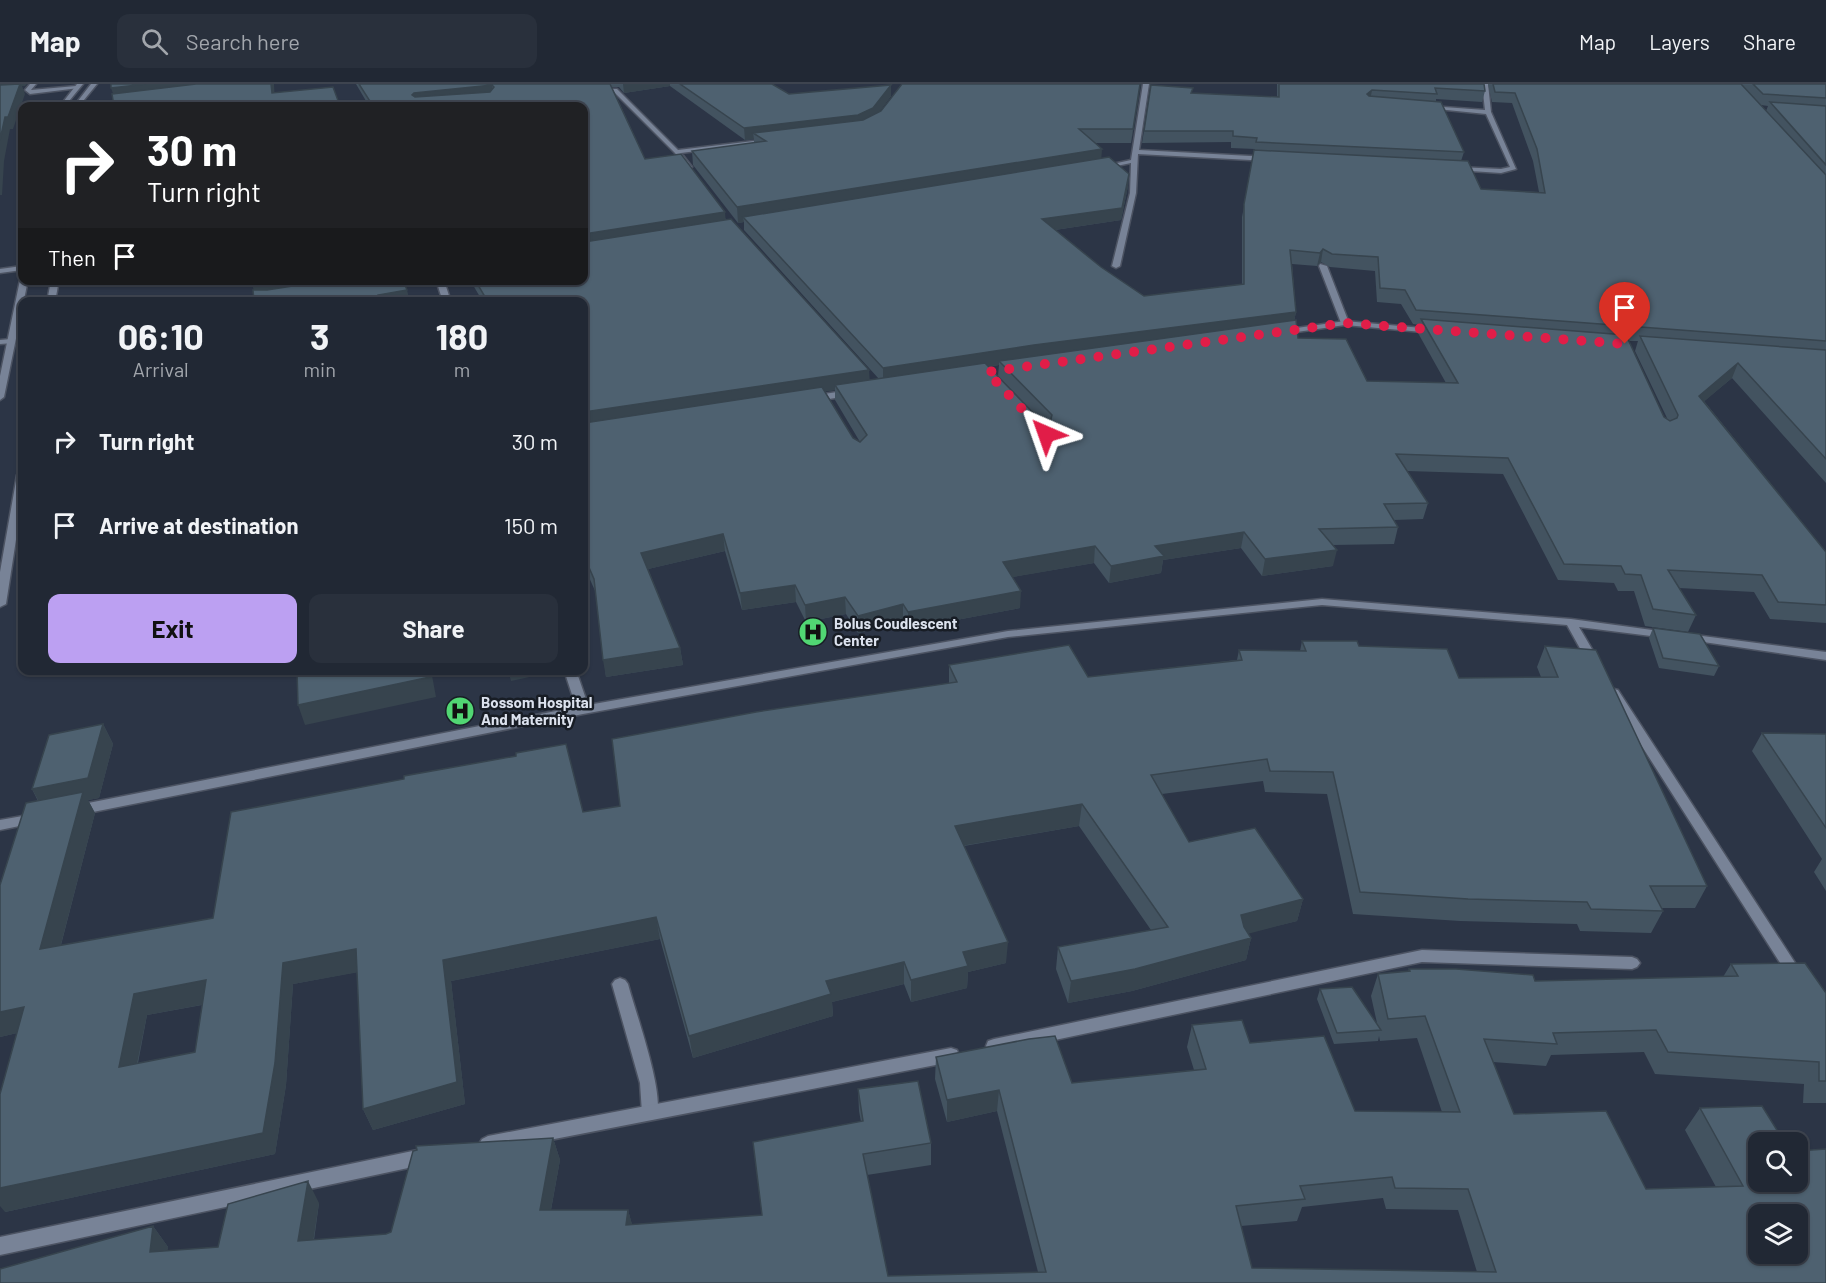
<!DOCTYPE html>
<html lang="en">
<head>
<meta charset="utf-8">
<style>
	:root { --surface:#212834; --page:#29303c; --text:#f1f3f6; --muted:#a2a6ac; --line:#3e444f; --accent:#bca0f2 }
	body { margin:0; font-family:Barlow,sans-serif; background:var(--page); color:var(--text); height:100vh; display:flex; flex-direction:column; font-size:22px; white-space:nowrap }
	* { box-sizing:border-box; margin:0 }
	p { font-size:20px; color:var(--muted) }
	.icon { flex:none; width:33px; height:33px; fill:none; stroke:currentColor; stroke-width:2; stroke-linecap:round; stroke-linejoin:round }
	.map { position:relative; flex:1; overflow:hidden }
	.sheet { position:absolute; left:18px; top:213px; width:570px; height:378px; display:flex; flex-direction:column; background:var(--surface); border-radius:12px; box-shadow:0 2px 4px #0004,0 0 0 2px var(--line) }
	.sheet>* { flex:none }
	.top-card { position:absolute; left:18px; top:18px; width:570px; height:183px; border-radius:12px; box-shadow:0 2px 4px #0004,0 0 0 2px var(--line); background:#202124; color:#fff; overflow:hidden }
	.buttons { position:absolute; left:1748px; top:1048px; display:grid; gap:12px }
	.buttons a { display:grid; place-items:center; width:60px; height:60px; border-radius:12px; background:var(--surface); box-shadow:0 2px 4px #0004,0 0 0 2px var(--line); font-size:30px }
	.pin { position:absolute; display:grid; place-items:center; width:51px; height:51px; color:#fff; margin:-62px -26px; border-radius:50% 50% 50% 0; rotate:-45deg; box-shadow:0 0 6px #0007 }
	.pin .icon { rotate:45deg }
	.me { position:absolute; width:66px; margin:-33px; rotate:317deg; stroke-linejoin:round; filter:drop-shadow(0 0 4px #0008) }
	.turn { display:flex; align-items:center; gap:21px; height:126px; padding:0 30px; font-size:27px }
	.turn .icon { width:78px; height:78px; stroke-width:2.5 }
	.turn b { display:block; font-size:42px; line-height:51px }
	.then { display:flex; align-items:center; height:57px; padding:0 30px; background:#0003; gap:12px; font-size:22px }
	.eta { display:flex; justify-content:space-evenly; align-items:center; height:102px; text-align:center }
	.eta b { font-size:36px; font-weight:700; line-height:42px }
	.button { display:flex; gap:12px; margin-top:auto; padding:12px 30px }
	.button a { flex:1; height:69px; border-radius:12px; background:var(--accent); color:#111; font-size:24px; font-weight:700; line-height:69px; text-align:center }
	.button a+a { background:var(--page); color:var(--text) }
	ul { padding:0; list-style:none }
	li { display:flex; align-items:center; gap:18px; height:84px; padding:0 30px }
	li div { flex:1 }
	li b { display:block; font-size:22px }
	li em { font-style:normal }
	header { display:flex; align-items:center; gap:36px; box-sizing:border-box; height:84px; padding:0 30px; background:var(--surface); border-bottom:2px solid var(--line) }
	header strong { font-size:28px }
	nav { display:flex; gap:33px; margin-inline-start:auto; font-size:21px }
	.search { width:420px; height:54px; background:var(--page); display:flex; align-items:center; gap:15px; box-sizing:border-box; padding:0 21px; border-radius:12px; color:var(--muted); font-size:22px }
	.map>svg:first-child { display:block }
	.lines { fill:none; stroke-linecap:round; stroke-linejoin:round }
	.service-casing { stroke:#4c5362; stroke-width:3 }
	.minor-casing { stroke:#4c5362; stroke-width:3 }
	.tertiary-casing { stroke:#4c5362; stroke-width:3 }
	.service { fill:#788397; fill-rule:evenodd }
	.minor { fill:#788397; fill-rule:evenodd }
	.tertiary { fill:#788397; fill-rule:evenodd }
	.wall { fill:#435360; fill-rule:evenodd }
	.shaded-wall { fill:#37444e }
	.building { fill:#4e6170; stroke:#37444e; stroke-width:1.5; fill-rule:evenodd }
	.route { stroke:#e11d48; stroke-width:10; stroke-dasharray:0 18 }
	.labels { text-anchor:middle; dominant-baseline:central; stroke-width:5; stroke-linejoin:round; paint-order:stroke }
	.poi-label { font-size:15px; font-weight:bold; fill:#dce2ee; stroke:#181d25; text-anchor:start }
</style>
</head>
<body>
<header>
<strong>Map</strong>
<div class="search"><svg class="icon" aria-label="search" viewBox="0 0 24 24"><circle cx="10" cy="10" r="6"/><path d="M15 15l6 6"/></svg>Search here</div>
<nav><a>Map</a><a>Layers</a><a>Share</a></nav>
</header>
<div class="map">
<svg width="1826" height="1199" viewBox="0 0 1826 1199">
	<rect width="100%" height="100%" fill="#2c3546"/>
	<g class="lines">
		<!-- service casing -->
		<g class="service-casing">
			<path id="service" d="M30 0H36L31 6 76 2 79 4 30 10 25 6Z
				M129 15 131 18 95 22H82Z
				M1320 180 1327 182 1349 239 1348 241 1341 239 1319 182Z
				M11 255H14V259L0 260V256Z
				M620 894 625 896 628 900C635 927 666 1012 656 1034L650 1036 644 1034 642 1029 640 999 612 900 615 896Z"/>
		</g>
		<!-- minor casing -->
		<g class="minor-casing">
			<path id="minor" d="M1143 0H1149L1139 66 1269 73 1272 75 1269 77 1138 70 1136 109 1120 182 1116 184 1112 182 1130 109 1131 79 1102 85 1099 83 1131 76Z
				M1482 0H1488L1491 28 1516 85 1501 89 1455 86 1454 85 1457 83 1501 85 1510 83 1486 30 1427 24 1430 22 1485 26Z
				M613 5H617L678 66 770 55 773 57 681 69 692 83 687 84 675 69 613 7Z
				M22 182V186L0 189V185Z
				M396 196H416L388 202 384 200Z
				M436 196H444L451 218H443Z
				M1345 237 1433 245 1437 247 1433 249 1345 241 1283 250 1279 248 1283 246Z
				M850 306 854 309 853 311 811 318 807 315 811 312Z
				M1322 515 1571 535 1667 548 1673 551 1667 554 1579 543 1599 577 1593 581 1587 577 1567 541 1322 521 1008 553 583 630 78 731 73 729 71 726 73 723 78 721 576 623 564 586H576L588 621 1008 547Z
				M1687 550 1826 568V576L1683 555 1681 553Z
				M1614 605 1618 606 1801 888 1804 892 1801 896 1796 898 1791 896 1608 609Z
				M34 730 39 732 41 735 39 738 0 746V736Z
				M1422 866 1632 873 1637 875 1640 879 1637 883 1632 885 1422 878 994 969 988 967 986 962 988 957 994 955Z
				M951 964 957 966 959 971 957 976 951 978 488 1068 482 1065 479 1060 482 1055 488 1052Z
				M427 1064 433 1066 436 1072 433 1078 427 1080 0 1171V1153Z"/>
		</g>
		<!-- tertiary casing -->
		<g class="tertiary-casing">
			<path id="tertiary" d="M77 0H83L65 22H60Z
				M91 0H97L79 22H74Z
				M22 194V196H28L4 313 0 316V292L20 196Z
				M51 196H59L55 218H47Z
				M22 388V417L6 520 0 523V488L17 391Z"/>
		</g>
		<!-- service -->
		<use href="#service" class="service"/>
		<!-- minor -->
		<use href="#minor" class="minor"/>
		<!-- tertiary -->
		<use href="#tertiary" class="tertiary"/>
	</g>
	<!-- wall -->
	<path class="wall" d="M356 0H772L789 10 891 1V12L879 28 1139 11 1131 59H1095L1101 75 1129 90 1128 102 1121 136 1055 146 1101 183 1144 212 1242 200V133L1255 65 1231 64V58L1142 59 1144 47 1192 9 1277 13V0H1484L1485 7 1482 18 1436 15V17L1464 68 1461 77 1481 105 1539 108 1533 77 1512 19 1492 18 1488 0H1826V399L1732 294 1704 317 1826 468V539L1770 535 1754 508 1679 504 1696 531 1688 548 1645 542 1634 507H1618L1614 499 1558 496 1503 390 1407 387 1428 419 1423 435 1394 436 1398 443 1394 460 1333 461V482L1262 492 1241 464 1163 476 1161 489 1109 499 1094 479 1012 493 1020 524 908 545 903 537 858 549 846 530 806 538 796 518 742 526 725 467 648 485 680 564 683 581 606 593 596 509 584 482V218H483L470 196H584V22H369ZM670 2 745 56 754 55V59L692 67 693 81 738 139 744 138V146L879 295 869 296V286L726 135 645 75 612 3H619L624 9ZM1761 21 1768 22 1766 27ZM1321 178 1330 183 1375 187 1377 218 1401 220 1413 240 1420 241 1418 249 1446 299 1367 297 1298 254 1294 237 1296 228 1292 180 1317 182ZM1628 257H1638L1635 267 1667 334 1664 333ZM999 281 998 292 1043 338 988 283ZM835 306V316L860 358 853 354 825 307Z
		M1653 544 1719 582 1714 592 1659 584 1649 554Z
		M1302 557 1359 562 1459 594 1541 593 1537 583 1545 562 1707 802 1695 824H1662L1663 827 1651 849 1580 847 1577 840 1460 837 1353 830 1327 710 1265 708 1263 697 1162 710 1189 758 1303 815 1297 837 1248 849 1251 854 1246 876 1132 907 1068 919 1056 885 1058 863 1151 846 1079 742 964 762 1006 879 968 888 967 904 911 918 904 900 832 918 833 932 693 974 660 855 451 897 465 1020 373 1046 363 1025 357 888 293 900 286 1001 275 1070 5 1128 1 1010 17 949 0 953 38 717 32 705 103 640 113 660 99 714 88 716 95 729 61 861 213 834 583 728 620 722 949 599V581L1088 593 1237 576 1239 566 1300 567ZM202 921 195 968 138 979 147 931Z
		M1762 649 1826 650V807L1814 788 1822 775 1752 667Z
		M1731 880 1826 909V1019H1803L1804 1000 1655 990 1644 968 1551 971 1546 982 1493 978 1514 1030 1646 1105 1716 1103 1685 1046 1700 1024 1826 1199H0L153 1142 168 1163 167 1167 218 1163 319 1119 314 1156 386 1150 391 1148 553 1054 560 1076 551 1126H628L632 1141 762 1131 861 1038 859 1027 858 1005 931 1059V1081L867 1091 888 1192 1038 1188 997 1027 947 1038 935 995 936 973 1072 999 1194 986 1187 963 1192 941 1250 959 1355 1027 1442 1028 1417 954 1380 957 1379 952 1378 957 1334 960 1317 915 1320 905 1377 939 1371 912 1378 890 1408 888 1409 885 1535 897 1723 893ZM1383 1114 1386 1125 1458 1126 1477 1188 1252 1184 1241 1142 1297 1137 1302 1123Z"/>
	<!-- shaded-wall -->
	<path class="shaded-wall" d="M0 0H27L25 2H22L25 10 13 45H10L4 77 2 111H0Z
		M146 0H235L115 15 111 4Z
		M271 0H274L275 21 272 9Z
		M623 0H670V2L624 9Z
		M1140 0 1139 11 1131 59 1133 45Z
		M492 1 494 12 417 20 412 11 414 9Z
		M891 1V12L874 35 753 49 754 55 745 56 744 44Z
		M1372 6 1370 17 1367 10Z
		M1102 65 1101 79 743 133 744 138 738 139 737 123Z
		M1129 90 1128 102 1121 136 1041 148 1042 135Z
		M725 128 726 140 584 165V150Z
		M1323 165 1321 178 1317 182 1320 169Z
		M277 196H381L256 214 252 200Z
		M407 206 410 218H380L378 211Z
		M1296 228 1293 242 999 277V281L883 299V284L1034 261Z
		M1738 279 1732 294 1693 327 1699 312Z
		M869 286 870 300 835 301V306L584 344V328Z
		M1244 448 1241 464 1163 476 1161 489 1109 499 1111 482 1155 462Z
		M723 450 725 467 644 486 641 469Z
		M1095 462 1094 479 1002 495 1003 478Z
		M1337 466 1333 482 1262 492 1265 475Z
		M795 501 796 518 742 526 740 509Z
		M1021 507 1020 524 908 545V528Z
		M845 513 846 530 806 538 805 521Z
		M903 520V537L858 549V532Z
		M680 564 683 581 606 593 603 576Z
		M429 586H431L436 613 305 641 298 621Z
		M508 586H548V589L511 597Z
		M103 640 113 660 99 714 88 716 95 729 54 887 40 865 43 725 32 705Z
		M1082 720 1079 742 955 763V742Z
		M1303 815 1297 837 1236 853 1241 831Z
		M656 833 660 855 451 897 465 1020 373 1046 363 1025 443 876Z
		M1251 854 1246 876 1132 907 1068 919 1071 897Z
		M1008 858 1006 879 968 888 967 904 911 918V896L963 868Z
		M356 865 365 887 293 900 286 1001 275 1070 5 1128 0 1122V1097L263 1049 283 879Z
		M904 878V900L832 918 833 932 693 974 689 952 826 897Z
		M206 896 217 918 147 931 132 1004 119 983 134 910Z
		M24 923 39 944 0 953V928Z
		M999 1006 997 1027 947 1038V1016Z
		M553 1054 560 1076 547 1147 540 1126Z
		M308 1097 319 1119 310 1178 298 1157Z
		M628 1126 634 1147 626 1141Z
		M153 1142 168 1163 165 1189 150 1168Z"/>
	<!-- building -->
	<path class="building" d="M20 0 8 33H5L0 56V1Z
		M111 0H146L111 4Z
		M196 0H271L272 9 333 3 340 22H114L112 10Z
		M359 0H610L645 75 681 70 725 128 584 150V22H373ZM492 1 494 3 490 8 415 13 412 11 414 9Z
		M680 0H772L789 10 891 1 873 24 858 31 744 44Z
		M902 0H1140L1133 45H1079L1102 65 737 123 692 67 766 57 753 49 863 36 881 27Z
		M1279 0H1484L1485 7 1435 4 1437 10 1372 6 1367 10 1369 12 1441 18 1464 68 1256 58 1257 54 1233 52V47H1144L1151 1 1193 4 1191 9 1279 13Z
		M1493 0H1741L1826 91V257L1416 226 1405 206 1380 204 1378 173 1332 170 1323 165 1320 169 1290 166 1296 228 1034 261 883 284 743 133 1109 73 1129 90 1122 124 1042 135 1101 183 1144 212 1244 200V120L1254 66 1468 77 1481 105 1545 109 1537 65 1515 9 1495 8Z
		M1753 0H1826V14L1763 10Z
		M1770 18 1826 22V81Z
		M731 135 869 286 584 328V218H488L475 196H584V158Z
		M251 196H277L252 200Z
		M331 196H403L407 206 378 211 380 218H254L253 206H267Z
		M1421 235 1626 251 1664 333 1670 337 1677 334 1678 331 1640 252 1826 266V375L1738 279 1699 312 1826 468V521L1778 518 1762 491 1668 486 1696 531 1653 525 1641 491 1625 490 1621 482 1564 480 1508 374 1396 370 1428 419 1384 420 1398 443 1319 445 1337 466 1265 475 1244 448 1155 462 1164 472 1111 482 1095 462 1003 478 1021 507 908 528 903 520 858 532 845 513 805 521 795 501 740 509 723 450 641 469 680 564 603 576 594 495 584 472V339L822 303 853 354 860 358 867 351 835 301 985 279 1042 338 1050 339 1052 331 999 277 1296 236 1298 254 1346 255 1367 297 1458 299Z
		M1653 544 1700 550 1719 582 1663 574Z
		M1302 557H1357L1359 562 1447 565 1459 594 1558 593 1545 562 1596 566 1707 802H1650L1663 827 1591 825 1587 818 1468 815 1360 808 1333 688 1270 687 1267 675 1151 691 1189 758 1255 744 1303 815 1241 831 1244 843 1251 854 1135 885 1071 897 1058 863 1168 843 1082 720 955 742 1008 858 963 868 968 882 911 896 904 878 826 897 831 910 689 952 656 833 443 876 457 998 363 1025 356 865 283 879 275 979 263 1049 0 1104V1010L24 923 0 928V801L26 719 83 708 40 865 213 834 231 728 404 695V692L516 672V669L566 660 583 728 620 722 612 655 756 628 957 598 949 581 1069 561 1088 593 1242 576 1239 566 1306 567ZM206 896 195 968 119 983 134 910Z
		M297 586H429L430 593 298 621Z
		M103 640 88 694 32 705 49 651Z
		M1762 649 1826 650V744Z
		M1805 879 1826 909V997H1819V978L1668 968 1656 946 1553 949 1557 960 1484 955 1514 1030 1606 1027 1646 1105 1743 1102 1700 1024 1762 1022 1785 1059H1758V1098H1797V1067L1826 1065V1199H0V1185L153 1142 150 1168 218 1163 228 1120 308 1097 298 1157 386 1150 391 1148 413 1067 417 1066 416 1062 553 1054 540 1126H628L626 1141 762 1131 753 1058 863 1037 858 1005 918 997 931 1059 863 1070 888 1192 1046 1188 999 1006 947 1016 936 973 1029 955 1055 952 1072 999 1206 985 1192 941 1242 936 1250 959 1324 952 1355 1027 1460 1028 1425 932 1388 935 1378 890 1410 887 1409 885H1456L1533 891 1535 897 1738 892 1731 880ZM1392 1093 1395 1104 1468 1105 1496 1188 1252 1184 1236 1122 1305 1115 1300 1102ZM1758 1131H1797V1170H1758Z
		M1352 903 1381 946 1337 949 1320 905Z"/>
	<g class="lines">
		<!-- route -->
		<path class="route" d="M1046 350 987 288 1345 239 1625 260"/>
	</g>
	<!-- icons -->
	<defs>
		<g id="hospital-disc" transform="scale(1.5)"><circle r="9.5" fill="#51d673" stroke="#181d25"/><path d="M-5-5h3v3.5h4V-5h3V5h-3V1.5h-4V5h-3Z" fill="#111"/></g>
	</defs>
	<g fill-rule="evenodd">
		<use href="#hospital-disc" x="813" y="548"/>
		<use href="#hospital-disc" x="460" y="627"/>
	</g>
	<g class="labels">
		<!-- poi labels -->
		<g class="poi-label">
			<text x="834" y="539">Bolus Coudlescent<tspan x="834" dy="17">Center</tspan></text>
			<text x="481" y="618">Bossom Hospital<tspan x="481" dy="17">And Maternity</tspan></text>
		</g>
	</g>
</svg>
<div class="buttons">
<a><svg class="icon" aria-label="search" viewBox="0 0 24 24"><circle cx="10" cy="10" r="6"/><path d="M15 15l6 6"/></svg></a>
<a><svg class="icon" aria-label="layers" viewBox="0 0 24 24"><path d="M12 4l9 5-9 5-9-5zM3 14l9 5 9-5"/></svg></a>
</div>
<div class="pin" style="left:1625px;top:260px;background:#d93025"><svg class="icon" aria-label="arrive" viewBox="0 0 24 24"><path d="M6 21V4h12l-3 4 3 4H6"/></svg></div>
<svg class="me" style="left:1046px;top:350px" viewBox="-20 -20 40 40"><path d="M0-17L14 15 0 8-14 15z" fill="#e11d48" stroke="#fff" stroke-width="4"/></svg>
<div class="top-card">
<div class="turn"><svg class="icon" aria-label="right" viewBox="0 0 24 24"><path d="M7 20v-9h11M14 6l5 5-5 5"/></svg><div><b>30 m</b>Turn right</div></div>
<div class="then">Then<svg class="icon" aria-label="arrive" viewBox="0 0 24 24"><path d="M6 21V4h12l-3 4 3 4H6"/></svg></div>
</div>
<section class="sheet">
<div class="eta">
<div><b>06:10</b><p>Arrival</p></div>
<div><b>3</b><p>min</p></div>
<div><b>180</b><p>m</p></div>
</div>
<ul>
<li><svg class="icon" aria-label="right" viewBox="0 0 24 24"><path d="M7 20v-9h11M14 6l5 5-5 5"/></svg><div><b>Turn right</b></div><em>30 m</em></li>
<li><svg class="icon" aria-label="arrive" viewBox="0 0 24 24"><path d="M6 21V4h12l-3 4 3 4H6"/></svg><div><b>Arrive at destination</b></div><em>150 m</em></li>
</ul>
<div class="button"><a>Exit</a><a>Share</a></div>
</section>
</div>
</body>
</html>
